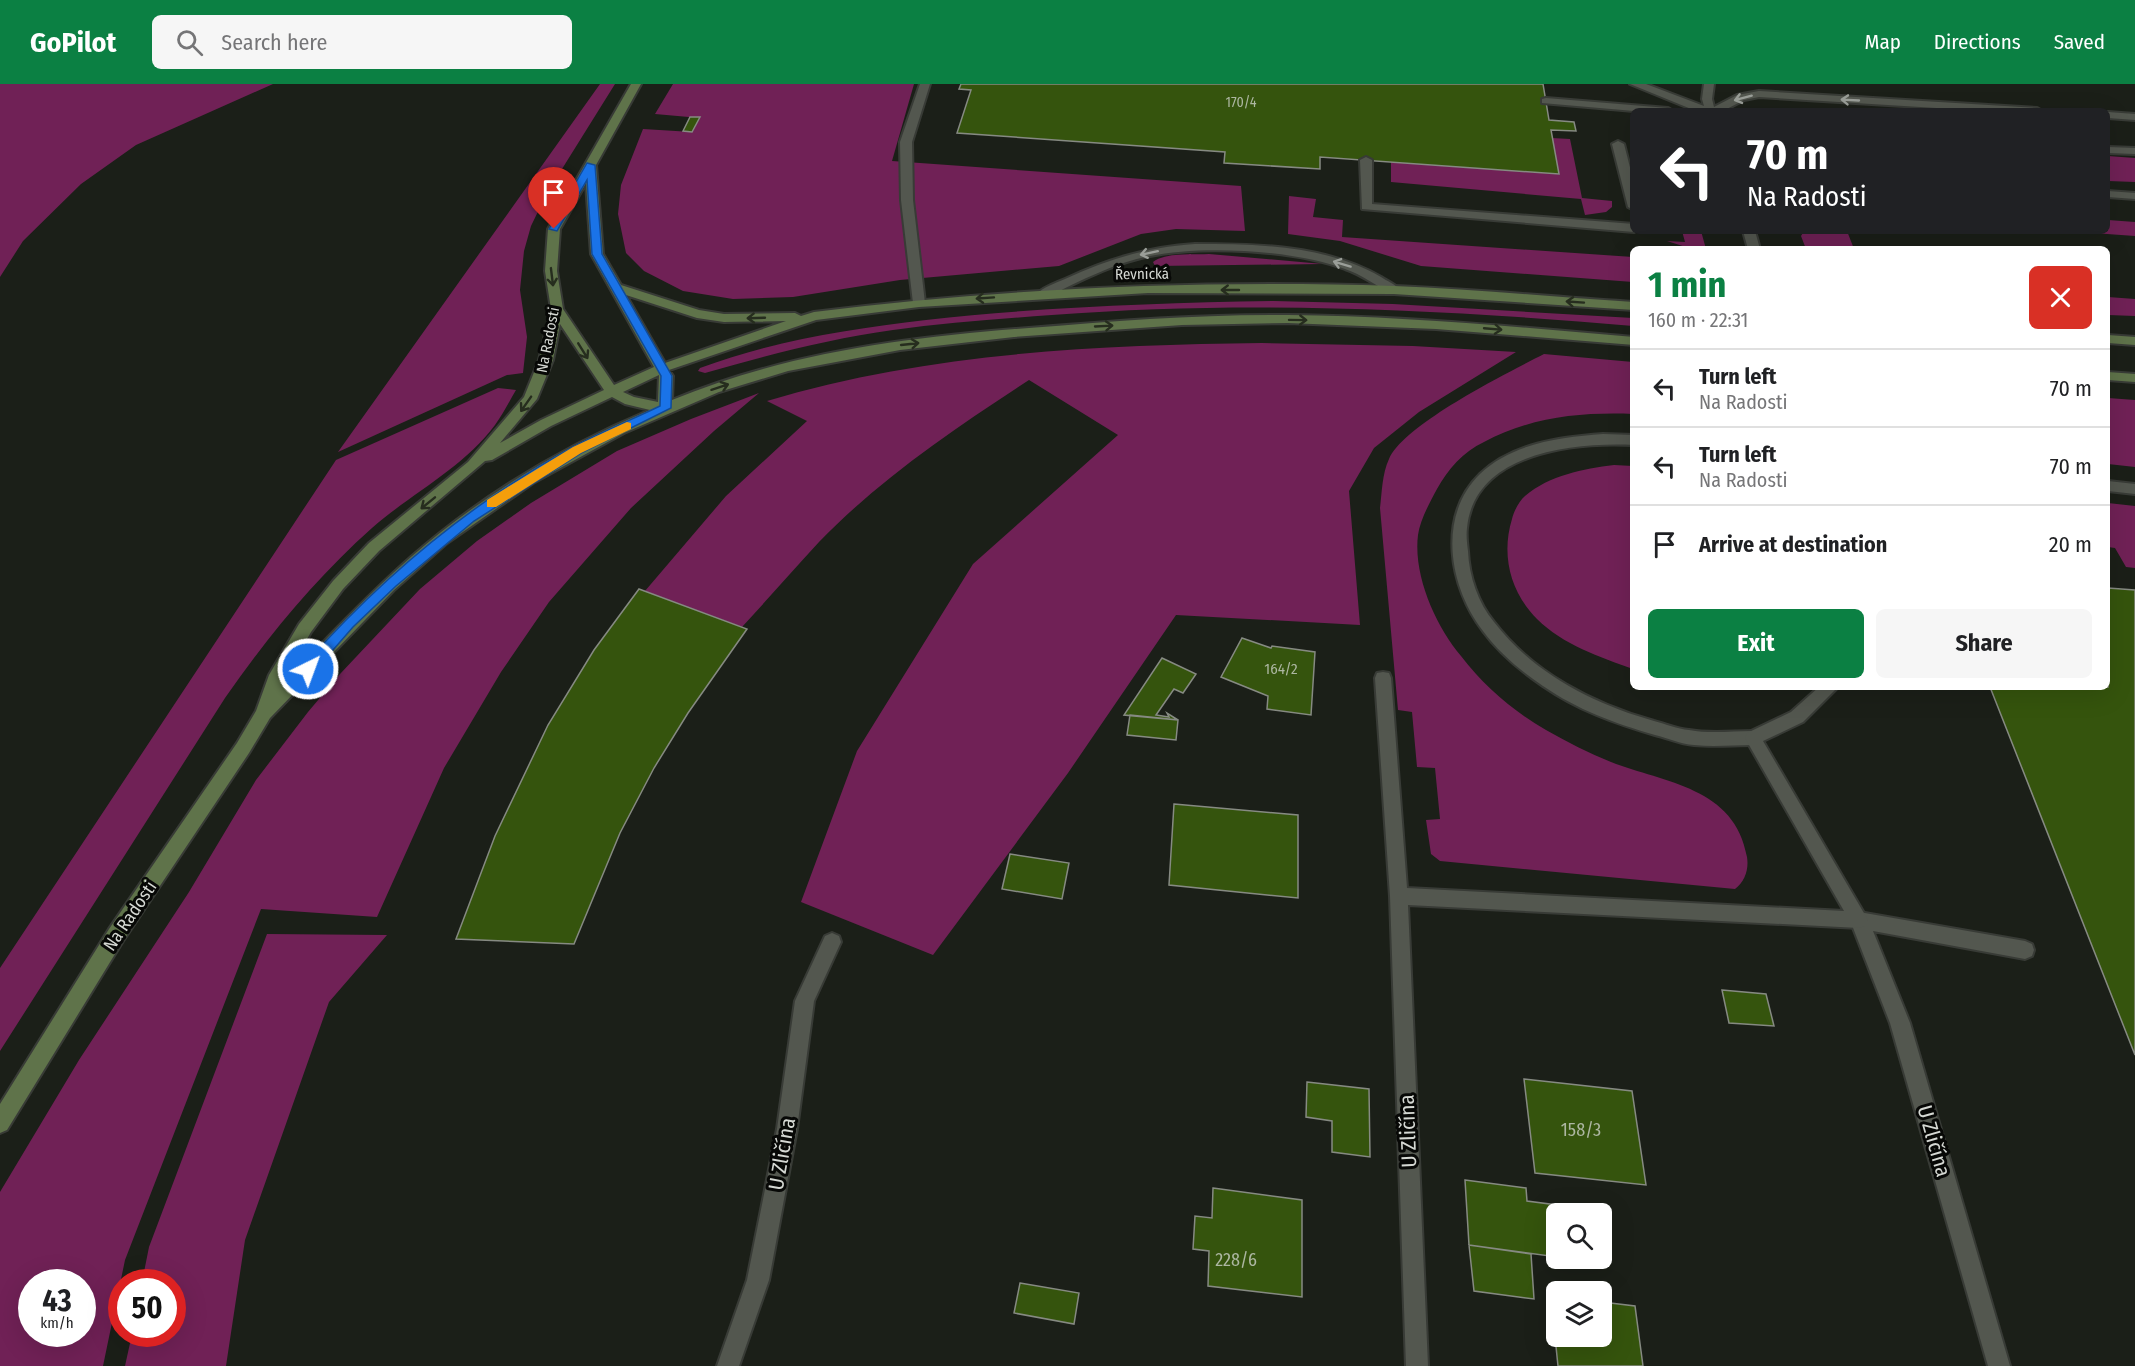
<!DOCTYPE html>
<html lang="en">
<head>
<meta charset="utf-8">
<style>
	:root { --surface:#fff; --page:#f6f6f6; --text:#202124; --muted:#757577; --line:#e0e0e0; --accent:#0b8043 }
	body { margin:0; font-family:"Fira Sans Condensed",sans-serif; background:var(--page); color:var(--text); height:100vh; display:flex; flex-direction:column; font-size:22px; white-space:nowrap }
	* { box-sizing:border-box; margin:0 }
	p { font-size:20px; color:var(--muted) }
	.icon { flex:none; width:33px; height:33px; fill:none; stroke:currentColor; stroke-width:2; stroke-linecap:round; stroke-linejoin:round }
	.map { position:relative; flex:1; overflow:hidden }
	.sheet { position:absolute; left:1630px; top:162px; width:480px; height:444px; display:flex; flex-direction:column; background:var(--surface); border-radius:9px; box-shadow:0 6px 24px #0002 }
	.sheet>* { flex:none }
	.hud { position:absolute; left:1630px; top:24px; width:480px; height:126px; border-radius:9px; box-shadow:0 6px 24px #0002; background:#202124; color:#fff; overflow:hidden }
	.buttons { position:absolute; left:1546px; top:1119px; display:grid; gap:12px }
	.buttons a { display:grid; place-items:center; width:66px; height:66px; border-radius:9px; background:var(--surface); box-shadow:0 6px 24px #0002; font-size:30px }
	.speed { position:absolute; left:18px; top:1185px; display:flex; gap:12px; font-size:30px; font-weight:700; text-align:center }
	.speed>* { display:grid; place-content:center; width:78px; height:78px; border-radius:50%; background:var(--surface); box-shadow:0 6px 24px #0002; line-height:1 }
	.speed small { font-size:15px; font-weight:400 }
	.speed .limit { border:9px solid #d22; background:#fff; color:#111 }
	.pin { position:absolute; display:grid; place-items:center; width:51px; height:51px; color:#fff; margin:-62px -26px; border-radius:50% 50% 50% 0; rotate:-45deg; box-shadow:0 0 6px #0007 }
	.pin .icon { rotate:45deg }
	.me { position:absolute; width:66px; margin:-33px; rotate:42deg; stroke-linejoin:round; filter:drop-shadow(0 0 4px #0008) }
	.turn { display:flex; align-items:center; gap:21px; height:126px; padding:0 18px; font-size:27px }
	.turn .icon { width:78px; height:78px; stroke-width:2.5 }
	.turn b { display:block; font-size:42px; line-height:51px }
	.round { display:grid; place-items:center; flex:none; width:63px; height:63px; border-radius:9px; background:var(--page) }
	.head { display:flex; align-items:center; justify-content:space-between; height:102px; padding:0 18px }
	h1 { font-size:36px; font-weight:700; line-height:45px; color:var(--accent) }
	.button { display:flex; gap:12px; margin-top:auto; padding:12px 18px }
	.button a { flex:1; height:69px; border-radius:9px; background:var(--accent); color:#fff; font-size:24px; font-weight:700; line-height:69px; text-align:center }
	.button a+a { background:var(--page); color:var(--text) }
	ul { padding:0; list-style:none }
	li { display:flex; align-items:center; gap:18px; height:78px; padding:0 18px; border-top:2px solid var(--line) }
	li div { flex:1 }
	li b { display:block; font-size:22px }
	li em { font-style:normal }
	header { display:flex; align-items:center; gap:36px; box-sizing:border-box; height:84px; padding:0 30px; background:var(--accent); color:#fff }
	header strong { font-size:28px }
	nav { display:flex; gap:33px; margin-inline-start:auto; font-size:21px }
	.search { width:420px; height:54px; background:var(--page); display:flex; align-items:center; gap:15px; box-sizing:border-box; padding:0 21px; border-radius:9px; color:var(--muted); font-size:22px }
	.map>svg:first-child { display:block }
	.green { fill:#702156; fill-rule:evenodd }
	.building { fill:#35540d; stroke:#868a82; stroke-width:1.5 }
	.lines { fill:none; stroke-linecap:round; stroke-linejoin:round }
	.service-casing { stroke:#383b36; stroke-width:4 }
	.minor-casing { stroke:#383b36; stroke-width:4 }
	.secondary-casing { stroke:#383b36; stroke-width:4 }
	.service { fill:#53574f; fill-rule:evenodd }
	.minor { fill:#53574f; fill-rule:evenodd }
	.secondary { fill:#5f734a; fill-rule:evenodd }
	.oneway { stroke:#9a9e98 }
	.oneway2 { stroke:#262d1e }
	.route { fill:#1a73e8; stroke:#114b97; stroke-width:1.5 }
	.slow { fill:#f59e0b }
	.labels { text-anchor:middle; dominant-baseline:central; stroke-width:6; stroke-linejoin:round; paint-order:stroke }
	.far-number-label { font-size:14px; fill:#adb7a2 }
	.far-street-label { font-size:15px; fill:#d5d8d3; stroke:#070806 }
	.number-label { font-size:15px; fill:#adb7a2 }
	.street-label { font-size:18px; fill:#d5d8d3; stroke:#070806 }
	.near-number-label { font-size:18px; fill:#adb7a2 }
	.near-street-label { font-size:21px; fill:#d5d8d3; stroke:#070806 }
</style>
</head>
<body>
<header>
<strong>GoPilot</strong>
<div class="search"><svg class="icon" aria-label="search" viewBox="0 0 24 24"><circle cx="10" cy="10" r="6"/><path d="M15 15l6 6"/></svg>Search here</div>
<nav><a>Map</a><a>Directions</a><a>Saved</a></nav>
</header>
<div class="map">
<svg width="2135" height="1282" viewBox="0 0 2135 1282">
	<rect width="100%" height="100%" fill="#1b1f18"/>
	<!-- green -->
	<path class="green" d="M0 0H273L136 61 81 100 23 157 0 193Z
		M600 0H615L547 109 531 142 524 167 520 206 527 253 523 289 507 291 338 368Z
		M673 0H914L892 77 1241 102 1245 147 1176 145 1141 150 1059 182 900 196 793 213 733 215 683 207 644 187 626 169 618 130 621 101 643 45 692 48 700 34 655 30Z
		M1552 54 1570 55 1582 114 1612 117V123L1606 128 1585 131 1581 115 1391 98V78L1559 90Z
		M2108 72 2135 74V98L2108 97Z
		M1289 112 1316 115 1313 133 1343 136 1342 153 1633 173V198L1421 182 1340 157 1288 150Z
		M2108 136 2135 138V152L2065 147H2108Z
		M1682 147H1701L1706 165H1692L1667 157 1685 158Z
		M1804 147H1847L1854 165H1806L1801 152Z
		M1209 170 1323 180 1155 182 1153 178C1166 168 1192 171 1209 170Z
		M2108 213 2135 215V232L2108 231Z
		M1274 217 1393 220 1633 234V242C1439 225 1246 216 1052 231 999 235 945 239 893 246 829 255 767 271 705 289L698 287 700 284C772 257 849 245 926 236 1042 223 1158 219 1274 217Z
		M1262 259 1413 262 1516 268 1419 328 1374 364 1349 407 1360 541 1176 531 1068 689 933 871 801 818 857 667 973 480 1118 351 1029 296C955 344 881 394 819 458 793 486 768 515 742 543L645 507 726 412 807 337 767 317C926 269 1096 261 1262 259Z
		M1544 270 1633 278V330C1582 328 1530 333 1484 358 1463 368 1448 385 1437 405 1430 418 1420 436 1418 451 1413 492 1436 542 1461 572 1484 602 1513 627 1546 646 1567 658 1589 669 1611 678 1665 699 1735 703 1747 773 1749 785 1745 798 1735 805L1440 777 1431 770 1426 736 1440 735 1435 684 1417 683 1412 628 1398 626 1380 424C1382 408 1382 390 1389 375 1404 340 1509 288 1544 270Z
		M498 304 516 306C509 318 503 330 495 341 463 384 412 409 372 444 316 494 268 552 225 614L0 967V884L336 376Z
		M759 309 714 347 631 424 549 518 501 588 444 684 377 833 261 825 125 1176 103 1282H0V1108L79 976 189 808 256 696 308 628 340 590 420 505 477 457 531 419 617 367 691 335ZM32 1198H82V1250H32Z
		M2108 314 2135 316V383L2108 380Z
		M1614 381 1633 382V585C1600 573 1563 561 1537 535 1510 508 1501 471 1512 435 1514 427 1519 417 1525 412 1550 391 1583 385 1614 381Z
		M2108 419 2135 422V484L2126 483 2115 464 2108 463Z
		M267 850 387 851 329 918 245 1156 226 1282H125L132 1250H172V1198H142L149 1163Z"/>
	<!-- building -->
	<path class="building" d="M961 0H1543L1549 36 1574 38 1576 47 1551 46 1559 90 1320 73V85L1224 79 1225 68 957 49 971 6 959 5Z
		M690 33H700L692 48 683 47Z
		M2108 504 2135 506V971L1990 603H2108Z
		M639 505 747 545 688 629 654 684 620 749 574 860 456 855 495 752 548 641 594 566Z
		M1242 554 1271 564 1272 562 1315 568 1311 631 1267 625 1268 612 1221 593Z
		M1162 574 1196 590 1183 609 1174 605 1156 631 1169 633 1167 629 1178 636 1124 631Z
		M1130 631 1178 636 1176 656 1127 651Z
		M1174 720 1298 731V814L1169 801Z
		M1010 770 1069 779 1062 815 1002 805Z
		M1722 906 1766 910 1774 942 1729 939Z
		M1524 995 1632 1007 1646 1101 1535 1089Z
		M1307 998 1369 1005 1370 1073 1332 1068V1037L1306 1033Z
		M1465 1096 1526 1104 1527 1117 1565 1122 1566 1130H1557V1173L1469 1161Z
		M1213 1104 1302 1116V1213L1208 1202 1209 1167 1193 1165 1195 1132 1212 1134Z
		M1469 1161 1531 1170 1534 1215 1474 1207Z
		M1020 1199 1079 1209 1074 1240 1014 1229Z
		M1602 1218 1635 1222 1643 1282H1558L1554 1243 1557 1244V1252H1602Z"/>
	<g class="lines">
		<!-- service casing -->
		<g class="service-casing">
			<path id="service" d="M920 0H930L912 58 913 116 925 219 919 223 913 219 901 116 900 58Z
				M1630 0H1646L1704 22 1702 15 1704 0H1714L1712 15 1714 23 1737 11 1759 7 2037 24 2042 27H1985L1759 13 1744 16 1723 27H1696Z
				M1546 14 1668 24 1673 27H1634L1542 19V15Z
				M2108 28 2135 30V36L2108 34Z
				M1618 57 1624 60 1634 99V126L1628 123 1612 60Z
				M2108 63 2135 64V70L2108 69Z
				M1366 73 1372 76V120L1634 140V147H1636L1634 148 1362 125 1360 76Z
				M2108 107 2135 109V115L2108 113Z
				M1743 147H1755L1760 165H1748Z
				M1195 160C1257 160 1326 161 1381 193 1387 197 1395 200 1400 206L1394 210 1390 209C1375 201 1361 190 1345 185 1294 166 1203 161 1150 172 1114 179 1080 197 1047 213H1039L1037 210C1043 203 1056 199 1065 195 1108 175 1148 163 1195 160Z
				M1603 350 1634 351V361C1575 358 1474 368 1467 444 1466 451 1467 459 1468 467 1469 492 1478 519 1494 538 1533 589 1593 620 1654 637 1666 640 1677 645 1689 646 1710 650 1732 647 1753 647L1759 649 1761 654 1759 659 1753 661C1733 661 1714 663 1694 661 1680 660 1668 654 1655 651 1614 639 1578 626 1543 602 1521 587 1499 569 1483 547 1449 503 1437 432 1480 390 1512 359 1562 353 1603 350Z
				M2108 397 2135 400V410L2108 407Z
				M1859 828 2025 857 2032 860 2034 866 2032 872 2025 875 1873 847 1910 939 2010 1282H1988L1890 939 1850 836 1853 830Z"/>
		</g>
		<!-- minor casing -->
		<g class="minor-casing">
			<path id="minor" d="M1383 588 1389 589 1391 594 1407 804 1844 827 1745 654 1747 649 1791 628 1819 603H1838L1803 638 1763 657 1868 836 1865 842 1859 844 1408 821 1428 1282H1406L1390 812 1375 594 1377 589Z
				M832 849 839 852 841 858 814 917 797 1045 769 1196 739 1282H717L747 1196 777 1045 795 917 825 852Z"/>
		</g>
		<!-- secondary casing -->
		<g class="secondary-casing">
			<path id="secondary" d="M631 0H641L596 81 603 170 621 201 699 226 724 230 795 229 801 232 814 228C1006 204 1200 196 1394 202 1474 205 1554 213 1634 218V226L1394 210 1148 209 919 223 816 236 669 286 673 292 672 316C785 269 908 253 1029 244 1115 237 1201 230 1288 231 1403 232 1518 243 1634 253V261L1436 245 1288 239 1182 241 1014 253 900 266 788 287 719 308 624 349 533 399 447 459 394 506 270 634 249 669 123 857 7 1046 0 1049V1020L109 845 237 659 256 627 269 591 299 540 333 497 369 459 468 378 524 313 539 276 551 225 545 187 548 145ZM586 99 591 170 654 283 614 301 563 225 557 187 560 145ZM626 211 697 234 724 238 786 237 665 279ZM560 240 604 306 541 336 500 359 537 315 553 276ZM659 291 658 318 634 313 623 308ZM612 313 625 320 650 326C564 362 481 412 411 473 365 513 324 558 281 601L311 548 343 505 379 467 485 377 492 376 551 342Z
				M2108 251 2135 253V261L2108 259Z
				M2108 288 2135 290V298L2108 296Z"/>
		</g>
		<!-- service -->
		<use href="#service" class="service"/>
		<!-- minor -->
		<use href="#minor" class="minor"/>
		<!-- secondary -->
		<use href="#secondary" class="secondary"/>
	</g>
	<!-- one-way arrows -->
	<defs><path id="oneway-shaft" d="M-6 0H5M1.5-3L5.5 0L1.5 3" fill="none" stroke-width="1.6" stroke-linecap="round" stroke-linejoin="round" transform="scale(1.5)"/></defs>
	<g class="oneway">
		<use href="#oneway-shaft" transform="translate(1743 14) rotate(165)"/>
		<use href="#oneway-shaft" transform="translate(1850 16) rotate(-177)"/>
		<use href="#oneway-shaft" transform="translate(1149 169) rotate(168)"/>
		<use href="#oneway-shaft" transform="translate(1342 180) rotate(-163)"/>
	</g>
	<g class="oneway2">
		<use href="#oneway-shaft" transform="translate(552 193) rotate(83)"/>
		<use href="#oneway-shaft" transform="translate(1230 206) rotate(-180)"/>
		<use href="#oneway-shaft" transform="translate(985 214) rotate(176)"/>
		<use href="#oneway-shaft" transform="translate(1575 218) rotate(-176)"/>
		<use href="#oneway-shaft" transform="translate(756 234) rotate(178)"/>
		<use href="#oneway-shaft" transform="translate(1298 236) rotate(1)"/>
		<use href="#oneway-shaft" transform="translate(1104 242) rotate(-3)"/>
		<use href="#oneway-shaft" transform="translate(1493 245) rotate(5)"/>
		<use href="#oneway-shaft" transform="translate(910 260) rotate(-6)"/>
		<use href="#oneway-shaft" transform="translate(583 267) rotate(58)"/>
		<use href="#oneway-shaft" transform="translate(720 303) rotate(-18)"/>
		<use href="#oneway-shaft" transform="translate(526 320) rotate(125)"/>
		<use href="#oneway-shaft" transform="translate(428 419) rotate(141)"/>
	</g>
	<!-- route -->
	<path class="route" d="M587 79 595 81 602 170 672 292 671 324 581 369 474 437 396 502 353 543 313 589H304L302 585 304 581C381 494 470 419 573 363 601 348 631 336 660 322L661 292 592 170 587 96 557 147 549 145Z"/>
	<!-- slow -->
	<path class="slow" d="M627 338 631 339V345L581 369 496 423H487V416L573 363Z"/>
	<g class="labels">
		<!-- far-number labels -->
		<g class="far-number-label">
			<text x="1241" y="18">170/4</text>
		</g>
		<!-- far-street labels -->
		<g class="far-street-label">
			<text transform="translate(1142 190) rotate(-1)">Řevnická</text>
			<text transform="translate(548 256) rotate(-79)">Na Radosti</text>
		</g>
		<!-- number labels -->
		<g class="number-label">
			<text x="1281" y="585">164/2</text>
		</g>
		<!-- street labels -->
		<g class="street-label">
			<text transform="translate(130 832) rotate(-56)">Na Radosti</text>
		</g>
		<!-- near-number labels -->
		<g class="near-number-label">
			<text x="1581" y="1046">158/3</text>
			<text x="1236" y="1176">228/6</text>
		</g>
		<!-- near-street labels -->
		<g class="near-street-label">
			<text transform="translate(1408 1047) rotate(-92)">U Zličína</text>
			<text transform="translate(1934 1057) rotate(74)">U Zličína</text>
			<text transform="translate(782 1070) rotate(-80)">U Zličína</text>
		</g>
	</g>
</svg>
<div class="buttons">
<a><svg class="icon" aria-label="search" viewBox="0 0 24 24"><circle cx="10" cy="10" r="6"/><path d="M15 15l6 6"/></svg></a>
<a><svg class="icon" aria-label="layers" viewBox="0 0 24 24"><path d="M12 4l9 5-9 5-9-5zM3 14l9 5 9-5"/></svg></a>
</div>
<div class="speed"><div>43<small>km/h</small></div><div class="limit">50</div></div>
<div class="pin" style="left:554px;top:145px;background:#d93025"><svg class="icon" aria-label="arrive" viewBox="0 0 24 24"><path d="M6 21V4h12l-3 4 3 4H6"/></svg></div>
<svg class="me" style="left:308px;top:585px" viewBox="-20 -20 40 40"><circle r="17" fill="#1a73e8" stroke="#fff" stroke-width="3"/><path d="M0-11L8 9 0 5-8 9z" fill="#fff"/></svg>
<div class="hud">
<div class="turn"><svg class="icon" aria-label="left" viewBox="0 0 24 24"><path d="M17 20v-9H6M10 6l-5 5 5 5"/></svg><div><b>70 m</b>Na Radosti</div></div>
</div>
<section class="sheet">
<div class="head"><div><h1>1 min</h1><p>160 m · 22:31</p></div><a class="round" style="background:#d93025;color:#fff"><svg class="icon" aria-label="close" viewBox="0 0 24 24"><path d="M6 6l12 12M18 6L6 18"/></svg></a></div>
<ul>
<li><svg class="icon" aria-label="left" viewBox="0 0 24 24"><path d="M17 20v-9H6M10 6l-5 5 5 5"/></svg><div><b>Turn left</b><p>Na Radosti</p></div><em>70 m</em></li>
<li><svg class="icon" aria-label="left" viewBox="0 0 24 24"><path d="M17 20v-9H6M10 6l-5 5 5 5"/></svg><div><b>Turn left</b><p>Na Radosti</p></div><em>70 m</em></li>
<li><svg class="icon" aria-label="arrive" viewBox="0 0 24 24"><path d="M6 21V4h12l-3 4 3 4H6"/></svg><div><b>Arrive at destination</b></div><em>20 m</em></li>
</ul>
<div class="button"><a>Exit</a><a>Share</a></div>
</section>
</div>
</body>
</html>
